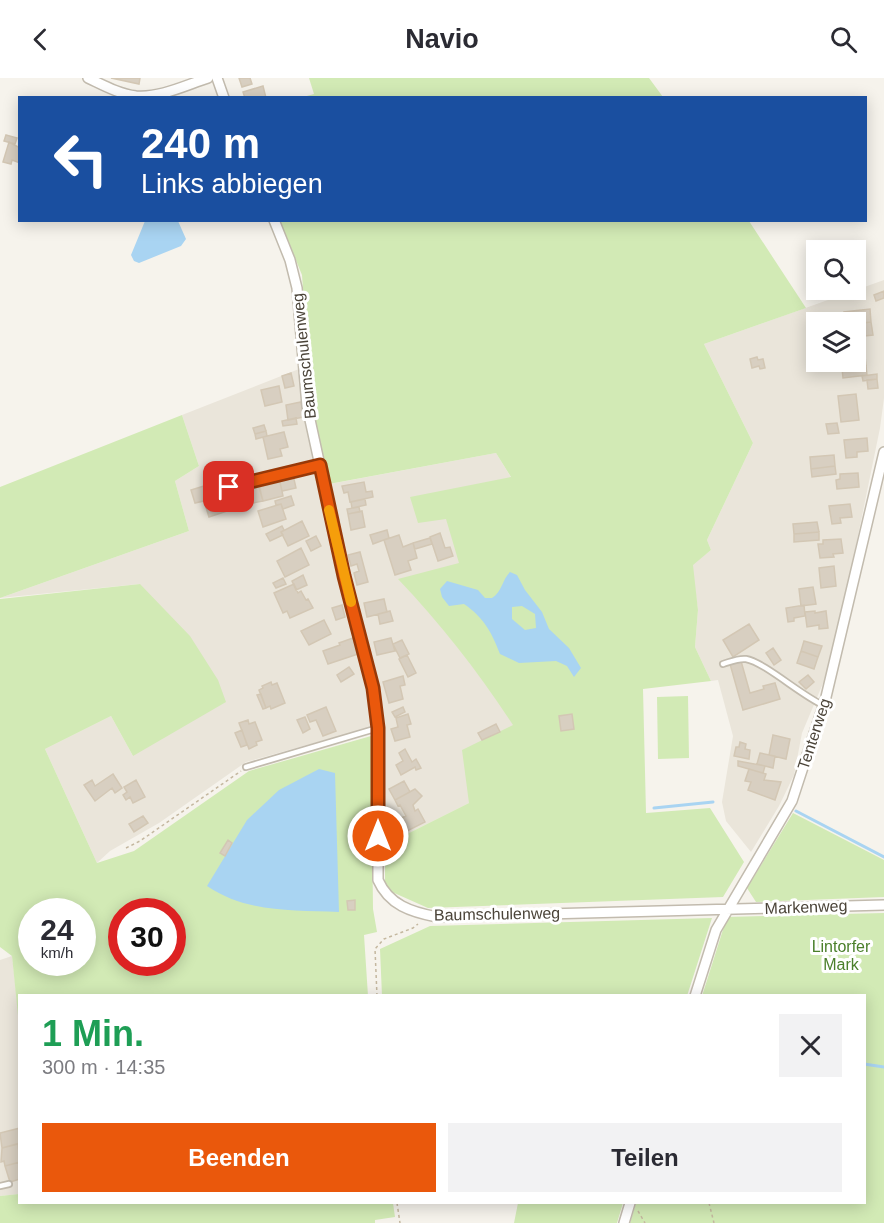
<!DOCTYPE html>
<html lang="de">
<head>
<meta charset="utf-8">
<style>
	:root { --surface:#fff; --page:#f2f2f3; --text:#2b2b33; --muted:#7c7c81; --accent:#ea580c }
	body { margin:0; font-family:Arial,sans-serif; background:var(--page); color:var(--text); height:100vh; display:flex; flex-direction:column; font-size:22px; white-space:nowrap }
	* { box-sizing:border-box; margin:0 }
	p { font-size:20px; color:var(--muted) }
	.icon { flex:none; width:33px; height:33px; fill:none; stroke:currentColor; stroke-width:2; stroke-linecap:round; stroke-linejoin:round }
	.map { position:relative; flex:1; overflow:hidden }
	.panel { position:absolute; left:18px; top:916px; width:848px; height:210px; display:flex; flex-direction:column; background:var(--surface); border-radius:0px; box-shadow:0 3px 15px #0003 }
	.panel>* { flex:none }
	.banner { position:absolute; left:18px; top:18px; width:849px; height:126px; border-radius:0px; box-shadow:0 3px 15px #0003; background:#1a4fa0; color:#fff; overflow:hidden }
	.tools { position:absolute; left:806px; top:162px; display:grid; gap:12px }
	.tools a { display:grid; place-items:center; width:60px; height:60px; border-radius:0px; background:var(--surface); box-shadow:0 3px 15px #0003; font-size:30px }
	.speed { position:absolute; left:18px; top:820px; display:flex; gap:12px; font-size:30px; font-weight:700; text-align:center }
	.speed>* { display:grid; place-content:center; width:78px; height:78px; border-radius:50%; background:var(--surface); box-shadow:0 3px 15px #0003; line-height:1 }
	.speed small { font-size:15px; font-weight:400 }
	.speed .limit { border:9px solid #d22; background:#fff; color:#111 }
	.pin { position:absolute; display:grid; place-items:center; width:51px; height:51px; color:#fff; margin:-26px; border-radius:12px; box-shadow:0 3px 9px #0006 }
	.me { position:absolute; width:66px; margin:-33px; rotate:0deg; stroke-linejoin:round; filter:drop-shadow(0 0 4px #0008) }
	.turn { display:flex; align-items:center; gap:21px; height:126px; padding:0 24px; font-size:27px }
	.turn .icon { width:78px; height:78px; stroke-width:2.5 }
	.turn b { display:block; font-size:42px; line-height:51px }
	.round { display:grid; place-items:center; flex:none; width:63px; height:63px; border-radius:0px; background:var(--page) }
	.summary { display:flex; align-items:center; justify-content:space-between; height:102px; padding:0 24px }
	h1 { font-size:36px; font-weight:600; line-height:45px; color:#1e9e55 }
	.cta { display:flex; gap:12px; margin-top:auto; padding:12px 24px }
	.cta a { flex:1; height:69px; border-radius:0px; background:var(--accent); color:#fff; font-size:24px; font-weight:600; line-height:69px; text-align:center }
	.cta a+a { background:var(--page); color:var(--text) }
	header { display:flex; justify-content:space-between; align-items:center; height:78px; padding:0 24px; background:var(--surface); font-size:27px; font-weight:600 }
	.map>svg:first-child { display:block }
	.residential { fill:#eae5da; fill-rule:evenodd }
	.green { fill:#d2eab5; fill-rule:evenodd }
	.water { fill:#a9d4f2; fill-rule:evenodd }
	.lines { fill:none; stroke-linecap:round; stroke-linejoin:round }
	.stream { stroke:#a9d4f2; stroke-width:3 }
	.building { fill:#d8cfc1; stroke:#d3c7b4; stroke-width:1.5 }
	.service-casing { stroke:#c2bbae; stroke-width:8 }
	.minor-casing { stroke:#c2bbae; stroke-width:12 }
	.path { stroke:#c4b79f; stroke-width:1.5; stroke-dasharray:3 3; stroke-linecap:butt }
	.service { stroke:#fff; stroke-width:4.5 }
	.minor { stroke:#fff; stroke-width:9 }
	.route-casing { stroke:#983908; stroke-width:15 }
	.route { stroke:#ea580c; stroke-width:10 }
	.slow { stroke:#f59e0b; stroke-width:10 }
	.labels { text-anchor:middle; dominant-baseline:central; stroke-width:6; stroke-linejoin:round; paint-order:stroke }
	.street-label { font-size:16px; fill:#4b4439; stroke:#fff }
	.park-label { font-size:16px; fill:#4a7f2a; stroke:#fff }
</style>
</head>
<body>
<header><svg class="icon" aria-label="back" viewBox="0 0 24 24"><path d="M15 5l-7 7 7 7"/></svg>Navio<svg class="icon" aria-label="search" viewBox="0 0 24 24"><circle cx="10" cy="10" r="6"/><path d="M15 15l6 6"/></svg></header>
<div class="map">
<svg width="884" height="1145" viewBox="0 0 884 1145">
	<rect width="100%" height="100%" fill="#f6f3ec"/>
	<!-- residential -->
	<path class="residential" d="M884 202V320L880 350 844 526 824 603 802 655 794 697 779 728 751 774 726 743 722 724 733 658 718 602 711 603 695 569 698 532 693 496V486L711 472 707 462 753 365 704 266ZM816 244H855V284H816Z
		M299 291 301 324 319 408 496 375 538 443 624 615 469 725 385 767 382 646 246 684 159 745 110 773 97 785 45 671 111 638 133 678 140 506 0 520 189 453 175 403 199 388 182 337Z
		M12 878 20 947V1116L0 1118V882Z"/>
	<!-- green -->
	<path class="green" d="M309 0H649L663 19H303L314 16Z
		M280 143H749L806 230 704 266 753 365 707 462 711 472 693 487 698 532 695 569 711 603 643 611 646 735 710 730 744 784 723 819 428 830 392 814 385 805V767L469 725 462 672 513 647C479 595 441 546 398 501L459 485 446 441 418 445 410 419 511 399 496 375 329 406 311 323 302 197Z
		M182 337 199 388 175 403 189 453 0 520V409Z
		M140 506 190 558 218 602 226 624 133 678 111 638 45 671 97 785 134 773 249 693 371 658 373 831 377 854 364 857 368 918H20L19 947 12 878 0 869V521ZM32 834H82V885H32ZM122 834H172V885H122Z
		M688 618 689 680 658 681 657 619Z
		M793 735 884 782V819L756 824 747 810Z
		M884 835V1145H630L636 1125H864V918H702L727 839Z
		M712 840 687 918H382L380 871 430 848Z
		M19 1116 20 1125H393L395 1139 375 1142V1145H0V1118Z
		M518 1125H623L617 1145H514Z"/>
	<!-- water -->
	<path class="water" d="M145 143H178L186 161 181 168 139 185 134 183 131 177Z
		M510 494 517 497 525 512 542 534 549 551 569 570 581 590 574 599 567 588 556 583 519 585 500 576C491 553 484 540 464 526L449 528 442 519 440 511 447 503 478 512 485 520H492C502 514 502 502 510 494ZM522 528 535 536 536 550 525 552 512 541V529Z
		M319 691 335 695 339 834C292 832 247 835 207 808L247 742 279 712Z"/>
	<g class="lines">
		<!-- stream -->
		<path class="stream" d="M654 730 713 724
			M796 733 884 779
			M864 986 884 989"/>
	</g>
	<!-- building -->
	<path class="building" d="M111 0H140L139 6Z
		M239 0H250L252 6 242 9Z
		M263 8 266 20H245L243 14Z
		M6 57 17 60 15 66 4 63Z
		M9 64 20 70V85L12 82 11 86 3 84Z
		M884 213V220L876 223 874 217Z
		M870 231 871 244 855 246V244H846L844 234Z
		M871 244 873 257 855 259V246Z
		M864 268 865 278 855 279V269Z
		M865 278 866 288 846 290 845 284H855V279Z
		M757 279 758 282 763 281 765 290 760 291 759 288 752 290 750 281Z
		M866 288 867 297 843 300 842 290Z
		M291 295 294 308 285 310 282 298Z
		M877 296V301L863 303 862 298Z
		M877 301 878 310 868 311 867 302Z
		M279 308 282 324 265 328 261 312Z
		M856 316 859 342 841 344 838 318Z
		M301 324 304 339 288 342 286 327Z
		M296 340 297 346 283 348 282 343Z
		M837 345 839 355 828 356 826 346Z
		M264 347 266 353 255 356 253 350Z
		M266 353 267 358 256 361 255 356Z
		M284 354 288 369 280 371 282 378 268 381 263 359Z
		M867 360 868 373 857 374V379L846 380 844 362Z
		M834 377 835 388 811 391 810 379Z
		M835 388 836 396 812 399 811 391Z
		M858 395 859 409 837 411 836 402 840 401V396Z
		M293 397 296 410 282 413 279 400Z
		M217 404 227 433 209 439 204 423 195 425 191 412Z
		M258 404 263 423 248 426 244 407Z
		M280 404 283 418 263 423 259 409Z
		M364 404 366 414 372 413 373 419 350 424 348 414 344 415 342 408Z
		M291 418 294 427 283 431 281 426 276 427 275 423Z
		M365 421 366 427 352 430 351 424Z
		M281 426 286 441 263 449 258 433Z
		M850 426 852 439 840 440 841 445 832 446 829 428Z
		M359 429 360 434 348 436 347 431Z
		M362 433 365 449 351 452 348 436Z
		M302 443 309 458 288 468 281 454Z
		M817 444 819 454 794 456 793 446Z
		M282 448 284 452 281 454 283 457 270 463 266 456Z
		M387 452 389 460 373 466 370 457Z
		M819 454V462L794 464V456Z
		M440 455 445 470 450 469 453 478 438 483 430 459Z
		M399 457 403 469 413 465 417 480 408 483 411 492 395 497 384 462Z
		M316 458 321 468 311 473 306 463Z
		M430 460 432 466 415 471 413 465Z
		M841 461 843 475 833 476 834 479 820 480 818 466H823V462Z
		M301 470 309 487 285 499 277 483Z
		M360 474 368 504 357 507 354 495 359 493 357 486 351 488 348 477Z
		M834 488 836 508 821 510 819 490Z
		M303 497 307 507 296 512 292 503Z
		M283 500 286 506 276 510 273 505Z
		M294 506 298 515 301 513 306 522 308 521 313 530 290 540 287 533 283 535 274 515Z
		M813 509 816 526 801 528 799 511Z
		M384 521 387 534 367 539 364 525Z
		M342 527 345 539 336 542 332 530Z
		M804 527 805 538 794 540V543L788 544 786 530Z
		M390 533 393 543 380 546 378 536Z
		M815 533V535L826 533 828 550 819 551V547L807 549 805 534Z
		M324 542 331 556 309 567 301 553Z
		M749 546 759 562 733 579 723 562Z
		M353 560 358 576 328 586 323 573 340 567 339 565Z
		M391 560 395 573 377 577 374 564Z
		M402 562 409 576 400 580 393 566Z
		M804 563 822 568 818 579 801 573Z
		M773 570 781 582 774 587 766 575Z
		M801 573 818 579 814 591 797 585Z
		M407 577 416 595 408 599 399 581Z
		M741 583 750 615 764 611 763 608 775 605 780 621 743 632 730 586Z
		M349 589 354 596 341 604 337 597Z
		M808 597 814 604 806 611 799 604Z
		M403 598 405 607 400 608 403 621 389 625 383 604Z
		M271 604 272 607 277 605 285 625 271 631 270 628 266 630 259 612 263 610 262 608Z
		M261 616 266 630 263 631 257 617Z
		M326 629 336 653 323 658 316 642 310 644 307 637Z
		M403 629 405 634 395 639 392 634Z
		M408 636 411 646 407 647 410 659 395 663 391 651 398 649 396 640Z
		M572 636 574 651 561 653 559 638Z
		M305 639 310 651 303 655 297 642Z
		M248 642 249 646 255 644 262 662 256 664 257 667 249 671 239 645Z
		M496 646 500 654 482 662 478 655Z
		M242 652 247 667 241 669 235 655Z
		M773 657 790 661 786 681 769 677Z
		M740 664 746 666 745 671 750 672 749 681 734 678 736 669H739Z
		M405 671 412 684 416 681 421 690 416 692 415 689 401 697 396 687 403 683 399 675Z
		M760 675 775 678 773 690 757 686Z
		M738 683 765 688 763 695 738 688Z
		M749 691 766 696 764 702 781 704 775 722 748 712 751 704 745 703Z
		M113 696 122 710 115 715 112 710 95 723 84 707 92 702 95 708Z
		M136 702 145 719 133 725 130 719 126 722 123 717 127 714 124 709Z
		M404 703 410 714 395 722 389 711Z
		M415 711 422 718 413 727 415 733 418 731 425 744 403 755 396 742 406 738 400 727 398 728 395 722Z
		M143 738 148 745 134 754 129 746Z
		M228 762 232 765 225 778 220 775Z
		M355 822V832H348L347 823Z
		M20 1050V1065L2 1070 0 1055Z
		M18 1066 20 1084 5 1088 4 1083 1 1084 2 1070Z
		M20 1084V1101L10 1104 5 1088Z"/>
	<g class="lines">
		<!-- service casing -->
		<g class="service-casing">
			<path id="service" d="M229 409 320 387
				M723 586C730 584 738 580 746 581 764 584 802 618 823 627
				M246 689 378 650
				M0 1108 9 1106"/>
		</g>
		<!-- minor casing -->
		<g class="minor-casing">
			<path id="minor" d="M88 0C103 7 119 16 136 18 160 20 186 7 208 0
				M217 0 224 20
				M274 142 290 182 297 210 307 328 344 498 373 610 378 650V802C389 827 411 834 437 839L884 827
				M695 918 716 852 792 723 826 619 884 374
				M624 1145 630 1125"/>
		</g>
		<!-- path -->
		<path class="path" d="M126 770 140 763 241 693
			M377 918 375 871 384 861 413 850 418 846
			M397 1125 400 1145
			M709 1125 714 1145
			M638 1133 645 1145"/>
		<!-- service -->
		<use href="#service" class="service"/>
		<!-- minor -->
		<use href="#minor" class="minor"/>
	</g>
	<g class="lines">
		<!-- route casing -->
		<g class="route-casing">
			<path id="route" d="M229 409 320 387 344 498 373 610 378 650V758"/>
		</g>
		<!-- route -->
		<use href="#route" class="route"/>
		<!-- slow -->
		<path class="slow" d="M329 432 351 524"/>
	</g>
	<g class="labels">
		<!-- street labels -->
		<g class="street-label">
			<text transform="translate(304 278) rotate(-96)">Baumschulenweg</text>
			<text transform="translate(814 656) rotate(-72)">Tenterweg</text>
			<text transform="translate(806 829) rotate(-2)">Markenweg</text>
			<text transform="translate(497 836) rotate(-1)">Baumschulenweg</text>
		</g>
		<!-- park labels -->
		<g class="park-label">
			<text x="841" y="868">Lintorfer<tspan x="841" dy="18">Mark</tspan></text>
		</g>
	</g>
</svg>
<div class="tools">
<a><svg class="icon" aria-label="search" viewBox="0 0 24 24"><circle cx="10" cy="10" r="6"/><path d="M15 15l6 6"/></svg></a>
<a><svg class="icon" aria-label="layers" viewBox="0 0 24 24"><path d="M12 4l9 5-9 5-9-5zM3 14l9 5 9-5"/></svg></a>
</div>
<div class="speed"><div>24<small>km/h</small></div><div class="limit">30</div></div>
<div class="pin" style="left:229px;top:409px;background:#d93025"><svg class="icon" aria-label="arrive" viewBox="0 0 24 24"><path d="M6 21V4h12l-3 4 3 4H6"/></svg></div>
<svg class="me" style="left:378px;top:758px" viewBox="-20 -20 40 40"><circle r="17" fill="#ea580c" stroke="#fff" stroke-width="3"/><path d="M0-11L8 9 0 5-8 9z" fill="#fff"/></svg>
<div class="banner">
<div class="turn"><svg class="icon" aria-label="left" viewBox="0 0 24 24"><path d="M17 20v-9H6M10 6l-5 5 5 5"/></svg><div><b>240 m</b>Links abbiegen</div></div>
</div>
<section class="panel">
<div class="summary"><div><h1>1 Min.</h1><p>300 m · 14:35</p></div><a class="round"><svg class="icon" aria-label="close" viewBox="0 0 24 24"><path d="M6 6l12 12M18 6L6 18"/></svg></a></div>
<div class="cta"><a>Beenden</a><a>Teilen</a></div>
</section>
</div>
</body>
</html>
